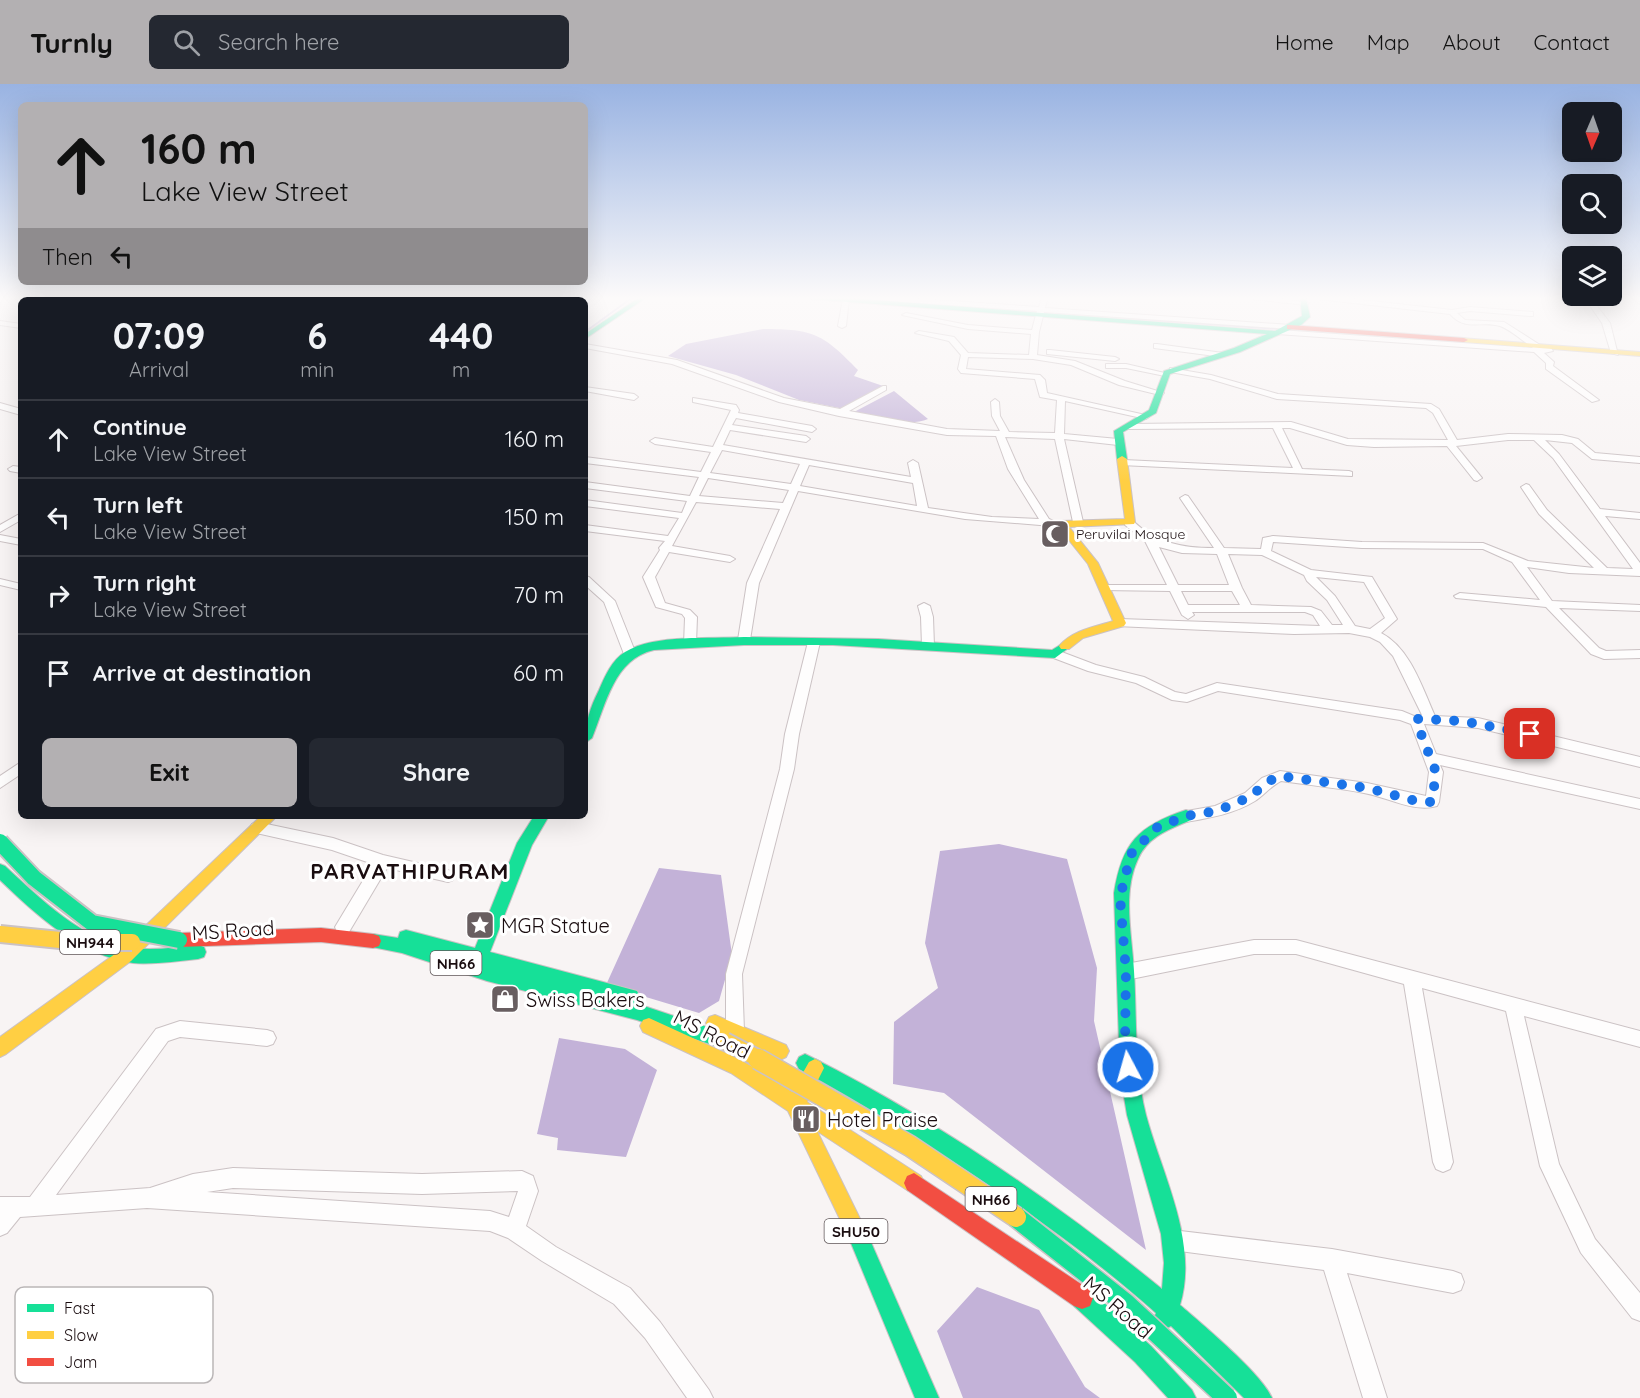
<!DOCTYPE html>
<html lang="en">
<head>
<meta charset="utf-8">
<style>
	:root { --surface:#171b24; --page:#242831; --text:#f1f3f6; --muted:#9ea1a6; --line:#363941; --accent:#b3b0b2 }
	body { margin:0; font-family:Quicksand,sans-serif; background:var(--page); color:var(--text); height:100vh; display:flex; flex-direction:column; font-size:22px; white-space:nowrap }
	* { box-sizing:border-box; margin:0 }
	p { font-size:20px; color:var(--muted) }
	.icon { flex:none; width:33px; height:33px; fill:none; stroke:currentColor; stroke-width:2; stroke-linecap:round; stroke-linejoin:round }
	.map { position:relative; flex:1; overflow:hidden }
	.panel { position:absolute; left:18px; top:213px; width:570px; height:522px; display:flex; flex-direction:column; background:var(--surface); border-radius:9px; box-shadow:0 6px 24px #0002 }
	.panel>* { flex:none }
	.banner { position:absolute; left:18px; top:18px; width:570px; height:183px; border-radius:9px; box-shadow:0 6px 24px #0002; background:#b3b0b2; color:#111; overflow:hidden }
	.needle { width:39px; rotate:182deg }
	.controls { position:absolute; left:1562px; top:18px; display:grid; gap:12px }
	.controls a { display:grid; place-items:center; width:60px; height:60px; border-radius:9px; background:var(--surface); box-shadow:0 6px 24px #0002; font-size:30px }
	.pin { position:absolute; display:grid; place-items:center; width:51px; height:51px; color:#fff; margin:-26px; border-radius:12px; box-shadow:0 3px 9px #0006 }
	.me { position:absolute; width:66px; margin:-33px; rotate:354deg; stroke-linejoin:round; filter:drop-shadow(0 0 4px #0008) }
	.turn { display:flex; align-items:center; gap:21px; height:126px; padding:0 24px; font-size:27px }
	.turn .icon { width:78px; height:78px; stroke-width:2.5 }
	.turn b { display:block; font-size:42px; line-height:51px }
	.then { display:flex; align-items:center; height:57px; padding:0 24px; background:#0003; gap:12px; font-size:22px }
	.eta { display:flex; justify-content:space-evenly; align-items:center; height:102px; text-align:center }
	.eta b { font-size:36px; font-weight:700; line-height:42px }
	.cta { display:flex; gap:12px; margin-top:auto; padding:12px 24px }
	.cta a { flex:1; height:69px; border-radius:9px; background:var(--accent); color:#111; font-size:24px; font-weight:700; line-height:69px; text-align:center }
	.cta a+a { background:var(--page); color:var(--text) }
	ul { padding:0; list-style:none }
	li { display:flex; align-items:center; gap:18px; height:78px; padding:0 24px; border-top:2px solid var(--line) }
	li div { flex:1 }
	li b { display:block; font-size:22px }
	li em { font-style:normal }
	header { display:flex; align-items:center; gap:36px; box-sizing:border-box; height:84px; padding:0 30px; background:var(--accent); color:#111 }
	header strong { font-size:28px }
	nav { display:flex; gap:33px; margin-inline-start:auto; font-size:21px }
	.search { width:420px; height:54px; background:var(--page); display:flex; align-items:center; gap:15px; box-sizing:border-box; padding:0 21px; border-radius:9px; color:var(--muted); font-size:22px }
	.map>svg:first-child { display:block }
	.water { fill:#c3b2d8 }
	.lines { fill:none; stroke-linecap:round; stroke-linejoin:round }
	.stream { stroke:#c3b2d8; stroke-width:2 }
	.street-casing { stroke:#cbc2c4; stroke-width:2 }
	.fast-casing { stroke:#cbc2c4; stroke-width:2 }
	.slow-casing { stroke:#cbc2c4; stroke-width:2 }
	.jam-casing { stroke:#cbc2c4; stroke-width:2 }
	.street { fill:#fefdfd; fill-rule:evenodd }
	.fast { fill:#16e098; fill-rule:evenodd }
	.slow { fill:#ffcf43; fill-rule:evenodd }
	.jam { fill:#f24e42; fill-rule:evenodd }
	.fast-bridge-far1-casing { stroke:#cbc2c4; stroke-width:20; stroke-linecap:butt }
	.fast-bridge-casing { stroke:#cbc2c4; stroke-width:23; stroke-linecap:butt }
	.slow-bridge-far1-casing { stroke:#cbc2c4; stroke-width:20; stroke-linecap:butt }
	.slow-bridge-casing { stroke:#cbc2c4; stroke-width:23; stroke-linecap:butt }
	.fast-bridge-far1 { stroke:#16e098; stroke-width:16 }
	.fast-bridge { stroke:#16e098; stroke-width:20 }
	.slow-bridge-far1 { stroke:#ffcf43; stroke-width:16 }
	.slow-bridge { stroke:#ffcf43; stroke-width:20 }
	.wall { fill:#c4bdc2 }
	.shaded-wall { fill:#a09a9e }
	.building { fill:#e4dce1; stroke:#a09a9e; stroke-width:1.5 }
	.route { stroke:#1a73e8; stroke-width:10; stroke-dasharray:0 18 }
	.labels { text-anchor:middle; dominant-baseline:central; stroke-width:6; stroke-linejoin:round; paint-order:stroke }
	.far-poi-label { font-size:14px; fill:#1a0d10; stroke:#fff; text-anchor:start }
	.shield { fill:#fff; stroke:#5f5658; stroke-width:1.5 }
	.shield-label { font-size:15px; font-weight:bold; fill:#1a0d10 }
	.near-poi-label { font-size:20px; fill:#1a0d10; stroke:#fff; text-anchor:start }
	.near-street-label { font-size:20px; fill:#1a0d10; stroke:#fff }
	.district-label { font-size:22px; font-weight:bold; letter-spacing:1.5px; fill:#1a0d10; stroke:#fff }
	.key { fill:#fff; stroke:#bab6b7; stroke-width:1.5 }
	.key-label { font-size:16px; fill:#1a0d10 }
</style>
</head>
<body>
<header>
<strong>Turnly</strong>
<div class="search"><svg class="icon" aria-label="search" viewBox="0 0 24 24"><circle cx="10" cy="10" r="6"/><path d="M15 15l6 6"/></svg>Search here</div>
<nav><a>Home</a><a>Map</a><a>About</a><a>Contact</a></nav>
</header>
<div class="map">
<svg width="1640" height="1314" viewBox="0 0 1640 1314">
	<rect width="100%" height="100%" fill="#f8f4f4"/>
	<!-- water -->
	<path class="water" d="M763 245C814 245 823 250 858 286L854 292 886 303 844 325 799 316 736 291 668 272 686 260Z
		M894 307 928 335C906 344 876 331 854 328Z
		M999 760 1067 775 1097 884 1094 937 1146 1166 944 1009 893 1000 894 938 938 904 925 859 940 767Z
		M659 784 721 791 732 871 719 917 699 929 606 901Z
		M559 954 625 965 657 986 626 1073 557 1066 558 1054 537 1050Z
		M977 1203 1039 1226 1085 1303 1100 1314H963L937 1247Z"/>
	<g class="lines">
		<!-- stream -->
		<path class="stream" d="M960 222 1034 227
			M1112 233 1280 245
			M585 248 633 213"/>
		<!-- street casing -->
		<g class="street-casing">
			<path id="street" d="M440 213H448L445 216H437Z
				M846 213 849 215 846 242 842 244 838 242 843 215Z
				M859 213H890L1039 223 1042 213H1048L1045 224 1290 241 1294 243 1290 245 1044 228 1039 248 1037 271 1075 277 1125 297 1164 309 1160 311 1119 301 1071 281 1033 275 968 273 966 285 1040 291 1045 296 1047 309 1150 332 1146 335 1065 317 1064 350 1118 355 1123 358 1118 361 1064 355 1083 438 1082 440H1074L1073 438 1055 355 1005 353 1024 396 1049 435 1057 439 1052 442 965 435 798 407 759 499 750 556 744 560 738 556 747 499 780 425 696 418 672 462 730 472 735 475 730 478 669 468 655 493 665 519 690 526 697 533 696 560 690 564 686 563 684 560 685 534 682 530 656 523 643 493 660 466 659 464 665 457 585 447V441L668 452 679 434 585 422V416L682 429 687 417 585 404V398L690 412 699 393 585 379V373L701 388 711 368 655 360 650 357 655 354 713 363 731 326 693 318V314L736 321 739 326 738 329 812 342 816 345 812 348 736 334 732 341 806 352 810 355 806 358 730 346 723 361 911 393 908 379 913 376 918 379 928 424 992 433 1039 435 1008 385 996 352 947 351 839 332 779 318 672 280 585 264V260L677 276 784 314 840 325 883 302H886V306L849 327 947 345 1000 347 992 332 991 318 995 315 999 318 1000 332 1009 348 1055 349 1057 316 1040 313 1035 295 961 289 958 285 961 271 949 257 915 249 919 247 954 253 968 269 1029 271 1031 250 968 245 902 231 906 229 968 241 1032 246 1037 227 862 215ZM722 366 800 380 791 400 710 389ZM809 381 913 399 917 422 800 402ZM708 394 789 406 783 419 699 412Z
				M1250 213H1270L1309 219 1306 221 1253 215Z
				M1315 213H1335L1452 226 1470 223 1533 228V232H1530L1470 227 1457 229 1465 236 1504 238 1540 261V264L1549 261 1553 267 1544 269 1554 278 1553 282 1599 316 1592 318 1546 285V279L1534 268 1277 250 1276 248 1280 246 1533 264C1523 257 1511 246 1500 242 1481 236 1466 248 1450 230L1318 215Z
				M1584 213H1590L1610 239 1618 271 1611 269 1602 239Z
				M1631 213H1638L1640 220Z
				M0 237 21 240V244L0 241Z
				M1157 260 1223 269 1227 271 1223 273 1154 264V260Z
				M1050 266 1115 273 1119 275 1115 277 1047 270V266Z
				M1109 280H1126L1169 290 1165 292 1126 284H1106V280Z
				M1170 284 1211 291 1278 310 1431 320 1439 325 1457 356 1508 350 1562 351 1578 355 1595 369 1640 373V379L1592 375 1572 359 1545 356 1559 370 1600 425 1640 429V435L1605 432 1640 479V492L1569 489 1527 483 1552 517 1640 521V527L1559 524 1599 564 1606 567 1640 566V574L1604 575 1591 570 1546 523 1456 514 1454 512 1460 509 1540 516 1512 478 1483 465 1362 464 1273 458 1271 467 1311 486 1372 493 1397 535 1381 549C1410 564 1422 603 1435 632L1478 634 1640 673V683L1478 644 1424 640 1436 670 1640 715V725L1440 681 1443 688 1439 718 1437 722C1414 729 1387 713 1364 709 1337 704 1309 701 1281 697 1271 702 1264 711 1255 717 1234 730 1209 734 1186 738L1181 736 1179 732 1181 728 1215 722 1245 709 1262 694 1280 687 1367 699 1426 712 1429 688 1411 640 1400 636 1218 607 1187 618 1172 616 1136 599 1088 587 1051 573 1049 570 1051 567H1059L1096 581 1144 593 1175 608 1186 610 1217 599 1402 627 1414 632 1422 631 1393 572 1380 558 1370 553 1349 549 1294 550 1116 542 1114 539 1120 535 1320 542 1313 531 1305 528H1192L1194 531 1188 535 1182 531 1170 507 1102 506V502L1106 501H1167L1145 457 1125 441V437H1133C1156 459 1182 464 1214 464L1180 414 1185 411 1188 412 1224 464 1261 465 1263 454 1273 452 1362 458 1483 459 1528 477 1594 484 1539 430 1521 403 1526 400 1529 401 1547 426 1607 484 1633 485 1553 374 1534 356H1508L1456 362 1482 394 1477 397 1474 396 1447 362 1374 363 1347 361 1290 344H1282L1302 385 1349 387 1352 388V392L1121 381 1119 379 1124 376 1293 384 1273 344 1128 345V341L1131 340 1291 338 1348 355 1448 356 1433 329 1426 324 1277 315 1210 295 1170 288ZM1159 463 1182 469 1217 470 1229 501H1178ZM1228 470 1262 471 1304 491 1307 497 1327 516 1343 541H1332L1321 527 1311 523 1251 521 1242 504ZM1316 493 1364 498 1385 534 1370 545 1355 542 1335 512ZM1181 507H1232L1240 521H1188Z
				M585 303 634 310 638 313 634 316 585 307Z
				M0 319 21 325V331L0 325Z
				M13 382 21 383V389L10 387 8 385Z
				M21 429V436L0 448V441Z
				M0 451 21 455V461L0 457Z
				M585 492 589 493 615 517 636 570 634 573H626L624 570 604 518 585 501Z
				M0 495 21 500V506L0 501Z
				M924 519 930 522 933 533 934 562 928 566 922 562 921 533 918 522Z
				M814 554 820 558 799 650 794 685 742 890 744 947 741 953 735 955 729 953 726 947V890L780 685 785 650 808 558Z
				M21 678V690L0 704V692Z
				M257 738 333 754 383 771 448 786 453 788 456 792 453 796 448 798 387 784 349 848 343 850 337 848 335 843 373 780 332 766 252 748 250 744 252 740Z
				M1254 856H1296L1640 947V963L1524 932 1559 1080 1595 1155 1640 1209V1237L1632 1234 1581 1169 1540 1082 1506 927 1422 904 1453 1078 1450 1085 1443 1088 1436 1085 1433 1078 1404 900 1296 870H1254L1126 896 1120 893 1118 888 1120 883 1126 880Z
				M180 937 267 946 273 948 276 954 273 960 267 962 180 953 168 957 56 1111 150 1104 193 1090 233 1084 422 1090 522 1087 533 1092 538 1107 526 1142 556 1163 630 1204 660 1238 709 1306 713 1314H687L645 1254 614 1220 542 1177 508 1154 490 1147 147 1124 20 1133 7 1149 0 1152V1113H30L156 945ZM233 1104 422 1110 518 1107 509 1133 490 1127 207 1108Z
				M1172 1146 1332 1165 1453 1187 1461 1190 1464 1198 1461 1206 1453 1209 1347 1189 1387 1314H1363L1324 1186 1172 1166 1165 1163 1162 1156 1165 1149Z"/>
		</g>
		<!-- fast casing -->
		<g class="fast-casing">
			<path id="fast" d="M640 213H647L585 255V250Z
				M807 213H836L1275 247 1302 232 1300 213H1306L1310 233 1301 241 1240 268 1170 290 1156 329 1123 348 1127 375 1122 378 1117 375 1114 347 1149 326 1164 287 1234 264 1267 250 810 215Z
				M744 553 878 555 1052 566 1065 558 1071 562 1055 574 833 561H744L654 566C614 575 606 620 592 654L585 659C585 639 590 624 599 606 605 592 612 576 625 568 654 550 711 555 744 553Z
				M1186 726 1191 728 1193 732 1191 736C1170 745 1148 752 1138 775 1122 809 1132 851 1134 887 1137 936 1134 984 1146 1031 1162 1091 1199 1158 1180 1221 1202 1240 1262 1290 1272 1314H1244L1171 1242 1165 1245 1157 1242 1154 1234 1156 1229C1100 1179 1039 1135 978 1094 919 1055 861 1018 799 985L796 979 799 973 805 970 811 973C936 1036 1054 1117 1162 1205L1164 1179 1161 1150 1127 1031 1120 989 1114 809C1122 759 1138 742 1186 726Z
				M534 732H549L532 761 490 868 637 907 640 913 635 919 731 951 734 957 731 963 725 965 637 936 487 897 402 869 367 862 365 857 367 852 373 850 398 854 400 848 406 846 475 864 517 759Z
				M0 780 5 782C40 814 83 858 133 864 154 867 177 863 198 861L204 863 206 868 204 873 198 875C176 877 154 881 133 879 81 872 36 831 0 796Z
				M856 1137 863 1140 939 1314H915L846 1147 849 1140Z
				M1082 1203 1090 1206 1151 1262 1192 1306 1196 1314H1168L1135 1278 1074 1222 1071 1214 1074 1206Z"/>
		</g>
		<!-- slow casing -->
		<g class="slow-casing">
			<path id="slow" d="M1461 254 1640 268V272L1464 258H1461Z
				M1122 372 1127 375 1135 438 1134 440 1069 443 1098 479 1126 539 1124 542 1083 554 1069 565H1061L1059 562C1073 546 1094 543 1113 537L1088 480 1056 440 1061 437 1125 435 1117 375Z
				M261 732H277L131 877 6 970 0 973V953L119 867Z
				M715 931 786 961 789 967 786 973 780 976 709 945 706 939 709 933Z
				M649 934 743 977 792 1008 809 978 815 975 821 978 824 984 807 1018 921 1092 924 1099 921 1106 914 1109 907 1106 817 1047 866 1147 863 1154 856 1157 849 1154 788 1027 731 989 643 948 640 942 643 936Z"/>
		</g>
		<!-- jam casing -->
		<g class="jam-casing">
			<path id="jam" d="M1290 241 1464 254 1468 256 1464 258 1287 245V241Z
				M321 844 373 850 379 852 381 857 379 862 373 864 321 858 179 863 173 861 171 856 173 851 179 849Z
				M914 1089 1090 1206 1093 1214 1090 1222 1082 1225 1074 1222 907 1106 904 1099 907 1092Z"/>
		</g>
		<!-- street -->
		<use href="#street" class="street"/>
		<!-- fast -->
		<use href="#fast" class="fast"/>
		<!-- slow -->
		<use href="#slow" class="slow"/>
		<!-- jam -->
		<use href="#jam" class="jam"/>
		<!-- fast-bridge-far1 casing -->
		<g class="fast-bridge-far1-casing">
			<path id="fast-bridge-far1" d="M0 758 34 794 92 839 179 856"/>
		</g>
		<!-- fast-bridge casing -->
		<g class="fast-bridge-casing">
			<path id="fast-bridge" d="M1016 1133 1125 1219 1227 1314"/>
		</g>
		<!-- slow-bridge-far1 casing -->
		<g class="slow-bridge-far1-casing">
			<path id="slow-bridge-far1" d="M0 850 80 858H132
				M725 957 761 976"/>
		</g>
		<!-- slow-bridge casing -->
		<g class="slow-bridge-casing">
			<path id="slow-bridge" d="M758 975 910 1062 1016 1133"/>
		</g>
		<!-- fast-bridge-far1 -->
		<use href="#fast-bridge-far1" class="fast-bridge-far1"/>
		<!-- fast-bridge -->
		<use href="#fast-bridge" class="fast-bridge"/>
		<!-- slow-bridge-far1 -->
		<use href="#slow-bridge-far1" class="slow-bridge-far1"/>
		<!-- slow-bridge -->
		<use href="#slow-bridge" class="slow-bridge"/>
	</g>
	<!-- wall -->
	<path class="wall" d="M104 213H256L257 216H106Z"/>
	<!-- shaded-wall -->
	<path class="shaded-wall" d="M249 213H256L257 216H242Z"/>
	<!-- building -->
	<path class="building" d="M110 213H249L242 216H126H127Z"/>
	<!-- sky -->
	<linearGradient id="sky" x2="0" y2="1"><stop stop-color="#99b3e2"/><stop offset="0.54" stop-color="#fcfafa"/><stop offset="1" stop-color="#fcfafa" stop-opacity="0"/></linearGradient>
	<rect width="1640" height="397" fill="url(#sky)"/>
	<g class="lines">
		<!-- route -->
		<path class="route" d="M1128 983 1125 959 1126 888 1120 813 1131 770 1156 744 1186 732 1217 727 1250 713 1267 698 1280 692 1367 704 1416 717 1432 718 1436 688 1416 637 1418 635 1462 637 1530 650"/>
	</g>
	<!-- icons -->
	<defs>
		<g id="mosque-square" transform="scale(1.5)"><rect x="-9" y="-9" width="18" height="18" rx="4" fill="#685e60" stroke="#fff"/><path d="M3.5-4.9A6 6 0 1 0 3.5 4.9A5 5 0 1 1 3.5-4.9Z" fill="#fff"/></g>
		<g id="sight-square" transform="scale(1.5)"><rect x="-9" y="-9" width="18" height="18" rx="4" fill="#685e60" stroke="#fff"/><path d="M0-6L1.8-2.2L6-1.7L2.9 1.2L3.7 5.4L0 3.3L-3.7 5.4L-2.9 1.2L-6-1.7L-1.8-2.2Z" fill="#fff"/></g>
		<g id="shop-square" transform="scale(1.5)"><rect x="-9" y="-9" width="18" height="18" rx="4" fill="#685e60" stroke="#fff"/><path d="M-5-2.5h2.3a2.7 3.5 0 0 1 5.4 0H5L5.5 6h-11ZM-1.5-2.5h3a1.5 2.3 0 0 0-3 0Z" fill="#fff"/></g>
		<g id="restaurant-square" transform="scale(1.5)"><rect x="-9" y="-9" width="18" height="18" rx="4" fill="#685e60" stroke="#fff"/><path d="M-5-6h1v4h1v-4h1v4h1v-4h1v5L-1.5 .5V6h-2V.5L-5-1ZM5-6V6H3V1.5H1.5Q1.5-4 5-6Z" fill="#fff"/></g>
	</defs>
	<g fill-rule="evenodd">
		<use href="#mosque-square" x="1055" y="450"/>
		<use href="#sight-square" x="480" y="841"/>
		<use href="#shop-square" x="505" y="915"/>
		<use href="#restaurant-square" x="806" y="1035"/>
	</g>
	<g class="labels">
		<!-- far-poi labels -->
		<g class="far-poi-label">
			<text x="1076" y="450">Peruvilai Mosque</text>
		</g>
		<!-- shield labels -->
		<g class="shield">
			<rect x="60" y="846" width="60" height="24" rx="4.5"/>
			<rect x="430.5" y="867" width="51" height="24" rx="4.5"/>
			<rect x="965.5" y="1103" width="51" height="24" rx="4.5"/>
			<rect x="824.5" y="1135" width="63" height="24" rx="4.5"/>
		</g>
		<g class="shield-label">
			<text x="90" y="858">NH944</text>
			<text x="456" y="879">NH66</text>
			<text x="991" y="1115">NH66</text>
			<text x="856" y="1147">SHU50</text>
		</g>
		<!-- near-poi labels -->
		<g class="near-poi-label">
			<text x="501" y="841">MGR Statue</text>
			<text x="526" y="915">Swiss Bakers</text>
			<text x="827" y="1035">Hotel Praise</text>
		</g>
		<!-- near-street labels -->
		<g class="near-street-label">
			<text transform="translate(233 846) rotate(-4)">MS Road</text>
			<text transform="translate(712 950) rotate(27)">MS Road</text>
			<text transform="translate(1118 1223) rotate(41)">MS Road</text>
		</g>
		<!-- district labels -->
		<g class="district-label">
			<text x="410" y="787">PARVATHIPURAM</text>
		</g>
	</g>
	<!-- legend -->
	<rect x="15" y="1203" width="198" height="96" rx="9" class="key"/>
	<rect x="27" y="1220" width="27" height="8" fill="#16e098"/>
	<rect x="27" y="1247" width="27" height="8" fill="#ffcf43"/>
	<rect x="27" y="1274" width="27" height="8" fill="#f24e42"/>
	<g class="key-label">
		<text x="64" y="1230">Fast</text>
		<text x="64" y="1257">Slow</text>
		<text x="64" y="1284">Jam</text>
	</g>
</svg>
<div class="controls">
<a><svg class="needle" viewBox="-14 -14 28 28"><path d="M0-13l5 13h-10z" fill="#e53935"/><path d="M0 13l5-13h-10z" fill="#9ea1a6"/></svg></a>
<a><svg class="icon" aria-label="search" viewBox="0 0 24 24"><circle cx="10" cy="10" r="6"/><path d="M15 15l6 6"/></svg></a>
<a><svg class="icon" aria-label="layers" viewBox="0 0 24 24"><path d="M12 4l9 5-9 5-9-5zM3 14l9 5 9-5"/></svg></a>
</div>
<div class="pin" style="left:1530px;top:650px;background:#d93025"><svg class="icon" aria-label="arrive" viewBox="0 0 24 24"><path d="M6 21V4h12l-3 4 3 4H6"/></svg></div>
<svg class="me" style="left:1128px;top:983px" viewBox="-20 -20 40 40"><circle r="17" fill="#1a73e8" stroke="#fff" stroke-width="3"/><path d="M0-11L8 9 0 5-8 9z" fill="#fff"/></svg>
<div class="banner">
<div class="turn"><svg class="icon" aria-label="ahead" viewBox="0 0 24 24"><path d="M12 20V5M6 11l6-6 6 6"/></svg><div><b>160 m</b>Lake View Street</div></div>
<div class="then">Then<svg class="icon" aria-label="left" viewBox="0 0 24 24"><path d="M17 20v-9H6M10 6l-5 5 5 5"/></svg></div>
</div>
<section class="panel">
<div class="eta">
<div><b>07:09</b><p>Arrival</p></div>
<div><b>6</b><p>min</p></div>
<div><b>440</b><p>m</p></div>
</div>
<ul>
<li><svg class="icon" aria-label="ahead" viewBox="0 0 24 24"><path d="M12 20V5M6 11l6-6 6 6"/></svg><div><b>Continue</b><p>Lake View Street</p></div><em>160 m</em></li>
<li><svg class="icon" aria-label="left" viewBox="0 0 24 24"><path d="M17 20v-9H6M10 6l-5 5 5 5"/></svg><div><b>Turn left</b><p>Lake View Street</p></div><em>150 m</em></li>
<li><svg class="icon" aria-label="right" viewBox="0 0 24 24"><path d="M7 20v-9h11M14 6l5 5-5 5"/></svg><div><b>Turn right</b><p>Lake View Street</p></div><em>70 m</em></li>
<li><svg class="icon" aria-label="arrive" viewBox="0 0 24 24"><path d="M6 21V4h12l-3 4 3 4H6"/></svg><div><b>Arrive at destination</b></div><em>60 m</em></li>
</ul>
<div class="cta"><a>Exit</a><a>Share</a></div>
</section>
</div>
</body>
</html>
